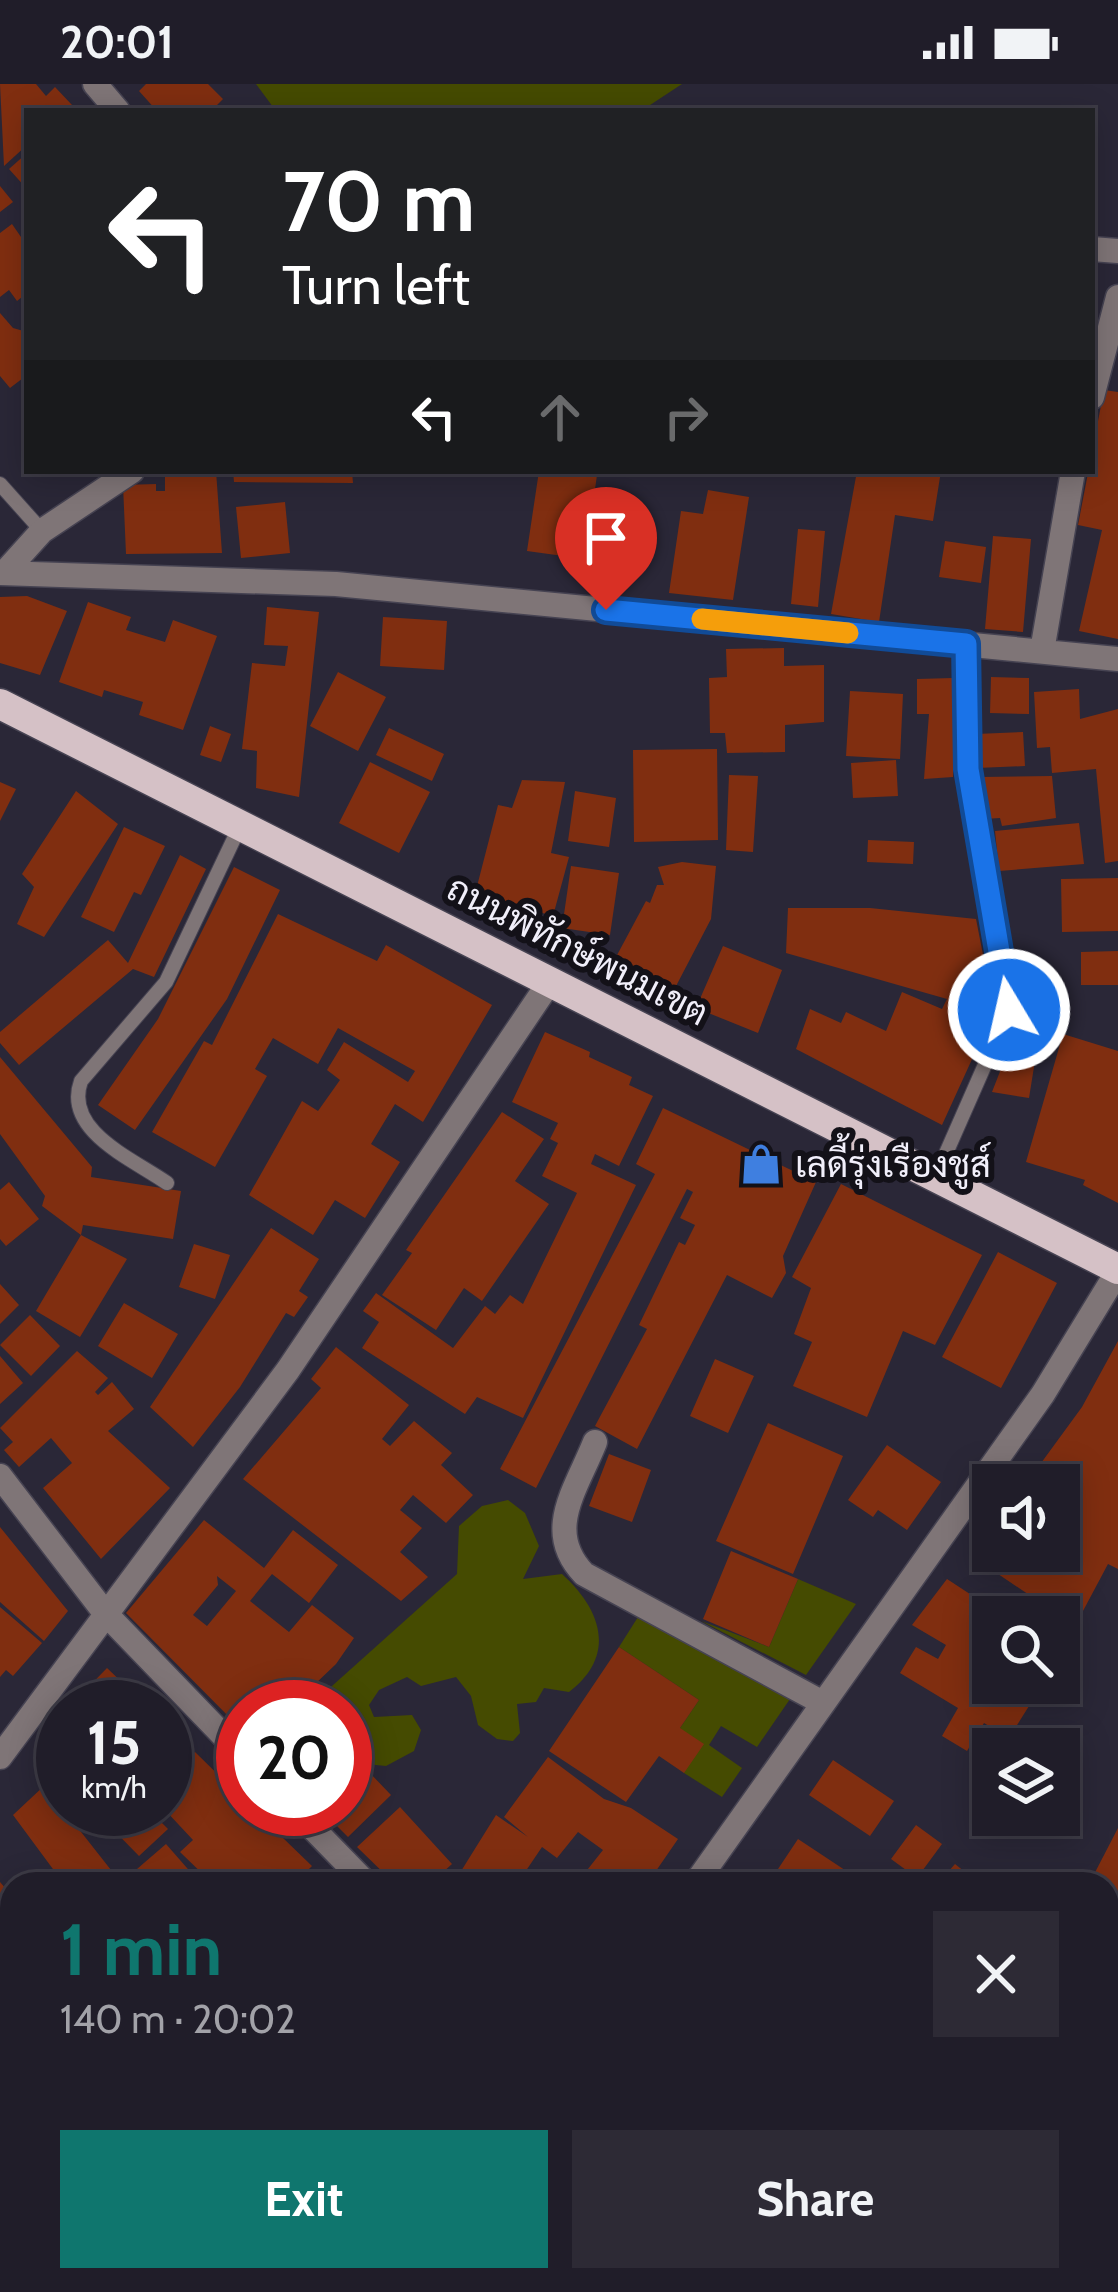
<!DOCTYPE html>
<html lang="en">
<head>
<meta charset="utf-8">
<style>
	:root { --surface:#201d29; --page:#2d2a35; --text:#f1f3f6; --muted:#a2a2a8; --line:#3d3b46; --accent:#0f766e }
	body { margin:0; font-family:Cabin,Sarabun,sans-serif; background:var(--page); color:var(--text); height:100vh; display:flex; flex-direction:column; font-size:45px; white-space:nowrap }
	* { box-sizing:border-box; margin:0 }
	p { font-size:39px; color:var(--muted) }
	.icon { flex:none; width:66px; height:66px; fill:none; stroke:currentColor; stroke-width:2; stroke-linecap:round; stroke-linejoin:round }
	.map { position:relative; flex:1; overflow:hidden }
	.sheet { position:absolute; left:0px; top:1788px; width:1119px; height:420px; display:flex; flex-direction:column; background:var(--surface); border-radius:36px 36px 0 0; box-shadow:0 6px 30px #0003,0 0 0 3px var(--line) }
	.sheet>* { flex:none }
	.guide { position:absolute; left:24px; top:24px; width:1071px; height:366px; border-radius:0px; box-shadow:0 6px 30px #0003,0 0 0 3px var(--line); background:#202124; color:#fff; overflow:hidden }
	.tools { position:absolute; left:972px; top:1380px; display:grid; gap:24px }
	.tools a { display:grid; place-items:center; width:108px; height:108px; border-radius:0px; background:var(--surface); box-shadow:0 6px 30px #0003,0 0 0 3px var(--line); font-size:60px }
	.speed { position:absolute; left:36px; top:1596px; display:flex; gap:24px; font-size:60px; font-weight:700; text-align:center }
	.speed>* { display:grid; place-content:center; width:156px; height:156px; border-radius:50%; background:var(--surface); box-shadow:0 6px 30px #0003,0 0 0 3px var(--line); line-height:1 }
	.speed small { font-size:30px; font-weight:400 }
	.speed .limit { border:18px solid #d22; background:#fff; color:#111 }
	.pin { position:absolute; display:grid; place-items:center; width:102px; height:102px; color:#fff; margin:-123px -51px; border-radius:50% 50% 50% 0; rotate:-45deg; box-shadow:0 0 12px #0007 }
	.pin .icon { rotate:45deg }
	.me { position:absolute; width:132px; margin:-66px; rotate:351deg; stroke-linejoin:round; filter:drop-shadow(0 0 9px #0008) }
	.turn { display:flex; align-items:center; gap:42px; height:252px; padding:0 60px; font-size:54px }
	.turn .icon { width:156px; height:156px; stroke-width:2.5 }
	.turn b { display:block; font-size:84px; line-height:102px }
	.lanes { display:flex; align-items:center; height:114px; padding:0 60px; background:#0003; justify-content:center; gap:60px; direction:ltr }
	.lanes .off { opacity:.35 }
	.round { display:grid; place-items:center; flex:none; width:126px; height:126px; border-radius:0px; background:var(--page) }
	.overview { display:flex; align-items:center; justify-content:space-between; height:204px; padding:0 60px }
	h1 { font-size:72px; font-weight:800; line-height:90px; color:var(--accent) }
	.primary-button { display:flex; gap:24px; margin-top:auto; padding:24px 60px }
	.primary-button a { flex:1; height:138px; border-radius:0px; background:var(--accent); color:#fff; font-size:48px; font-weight:800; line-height:138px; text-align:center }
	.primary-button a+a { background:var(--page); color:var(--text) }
	.status { display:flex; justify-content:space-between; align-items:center; height:84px; padding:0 60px; background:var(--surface); direction:ltr }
	.status svg { height:33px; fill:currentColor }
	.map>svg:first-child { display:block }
	.green { fill:#454b01 }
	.building { fill:#802e10; fill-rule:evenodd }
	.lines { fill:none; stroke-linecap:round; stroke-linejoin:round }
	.service-casing { stroke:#464352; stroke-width:16 }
	.minor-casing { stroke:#464352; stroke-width:27 }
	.primary-casing { stroke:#464352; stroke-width:33 }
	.service { stroke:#7f7577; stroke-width:14 }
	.minor { stroke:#7f7577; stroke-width:24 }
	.primary { stroke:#d5c1c6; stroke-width:30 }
	.route-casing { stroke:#114b97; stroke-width:30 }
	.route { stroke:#1a73e8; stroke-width:21 }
	.slow { stroke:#f59e0b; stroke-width:21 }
	.labels { text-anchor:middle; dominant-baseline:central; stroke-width:12; stroke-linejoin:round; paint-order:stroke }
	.street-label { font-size:36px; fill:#f1effa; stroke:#131118 }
	.poi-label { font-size:36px; fill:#f1effa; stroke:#131118; text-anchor:start }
</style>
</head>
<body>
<div class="status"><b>20:01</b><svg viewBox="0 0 49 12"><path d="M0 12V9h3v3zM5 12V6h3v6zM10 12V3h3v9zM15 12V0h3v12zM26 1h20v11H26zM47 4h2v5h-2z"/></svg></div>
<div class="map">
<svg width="1118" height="2208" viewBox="0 0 1118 2208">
	<rect width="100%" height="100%" fill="#2a2737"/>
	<!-- green -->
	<path class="green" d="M256 0H682L641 27H276Z
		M508 1416 525 1429 539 1462 523 1495 562 1490C603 1527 616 1572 569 1608L544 1604 536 1618 517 1620 520 1649 513 1657 497 1655 478 1641 471 1612 456 1593 421 1602 407 1593 379 1606 369 1621 374 1633 412 1631 421 1646 414 1667 386 1682 356 1679 345 1668V1623L313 1619 457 1490 459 1442 482 1422Z
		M798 1495 856 1520 806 1591 701 1537 769 1563Z
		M638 1533 790 1615 757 1663 721 1642 709 1661 742 1684 722 1713 684 1689 680 1644 699 1616 619 1563Z"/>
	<!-- building -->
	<path class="building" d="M0 0H36L46 12 55 3 72 21 65 27H27V61L4 82Z
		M146 0H208L223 15 211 27H157L139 7Z
		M27 69V105L9 85Z
		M0 102 13 118 0 128Z
		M12 140 21 153 27 148V209L17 217 9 206 0 213V149Z
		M0 229 13 244 27 248V291L10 304 0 292Z
		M1104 306 1118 308V555L1079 547 1102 446 1078 441Z
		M165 387H216L222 469 126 470 123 401 156 400V407H165Z
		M233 387H352L353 399 234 398Z
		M539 387 597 391 585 475 527 467Z
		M857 387H941L933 437 895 431 879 538 831 530Z
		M708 406 749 413 733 516 669 509 681 427 703 430Z
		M285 418 290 469 241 474 236 423Z
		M798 445 825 447 818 523 791 520Z
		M993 452 1031 455 1023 548 985 545Z
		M945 457 986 463 981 499 939 493Z
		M27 512 67 527 40 591 0 579V513Z
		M88 518 131 533 126 546 165 558 173 536 217 552 183 646 139 631 143 618 104 606 102 613 59 598Z
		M267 523 319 528 299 713 256 704 257 667 242 665 252 579 285 582 288 562 264 561Z
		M383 533 447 537 444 586 380 582Z
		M784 564V582L824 581V638L785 641V668L727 669 725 649H710L709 594 727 593 726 565Z
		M338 588 386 613 358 667 310 642Z
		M991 593 1029 594V630L990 629Z
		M953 594V693L924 695 929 630H917V595Z
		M1079 605 1080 635 1118 625V777L1105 779 1096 685 1052 689 1050 663 1037 664 1034 608Z
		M850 607 903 610 900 675 846 672Z
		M210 642 231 650 221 678 200 671Z
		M389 644 444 670 432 697 376 671Z
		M1023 648 1025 682 977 684 976 650Z
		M717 665 718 756 634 758 633 666Z
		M896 676 898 712 853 714 851 679Z
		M370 678 430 708 399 769 339 739Z
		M729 691 758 692 753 768 726 766Z
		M1052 692 1056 734 1002 742 1000 734 984 735 981 693Z
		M522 696 565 698 551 769 569 773 553 832 475 810 498 721 512 724Z
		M0 698 16 705 0 737Z
		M76 707 118 740 44 853 17 840 34 803 22 790Z
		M575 707 616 714 609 763 568 757Z
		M1079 739 1084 780 999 787 995 747Z
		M124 743 165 762 141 811 134 808 114 848 81 833Z
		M868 756 914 758 913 780 867 778Z
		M180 771 206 785 154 893 133 885 19 981 0 959V948L108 856 128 879Z
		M682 778 716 782 711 835 675 904 616 873 646 817 650 819 657 801H664L658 783Z
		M571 782 619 789 610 851 562 844Z
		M234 783 280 806 227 915 135 1046 98 1021 158 935Z
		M1118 794V847L1062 848 1061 795Z
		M788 824H870L976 835 994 927 942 1041 796 965 810 925 841 939 846 928 886 947 902 908 942 925 947 915 786 869Z
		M278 830 377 877 386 861 492 921 423 1038 395 1020 371 1060 400 1078 365 1134 335 1116 313 1151 249 1111 302 1017 318 1027 340 996 327 986 344 958 408 998 415 987 338 944 318 980 273 954 255 985 267 992 215 1083 152 1048 204 957 212 961Z
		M723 862 782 886 758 949 696 924Z
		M1118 867V901H1081V868Z
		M545 948 590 968 589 973 632 993 629 1001 653 1012 619 1082 595 1070 591 1080 636 1101 523 1334 477 1313 465 1330 362 1264 379 1238 363 1227 376 1209 453 1264 485 1222 495 1230 510 1211 523 1220 577 1109 542 1092 558 1059 550 1055 558 1039 512 1018Z
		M1015 949 1038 958 1029 1014 992 1008Z
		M1063 950 1118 967V1119L1083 1101 1085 1096 1026 1078Z
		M0 973 92 1083 91 1093 181 1107 173 1155 83 1141 81 1151 127 1175 80 1253 36 1227 81 1151 42 1122 45 1112 0 1050Z
		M663 1024 816 1098 783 1172 786 1189 772 1214 727 1191 637 1365 595 1342 647 1245 639 1241 679 1158 685 1161 695 1141 680 1134 693 1108 687 1105 536 1404 500 1385 655 1090 636 1080Z
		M502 1028 544 1055 515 1097 549 1120 482 1217 464 1204 436 1246 382 1211 412 1169 406 1166Z
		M9 1098 39 1135 6 1162 0 1155V1106Z
		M841 1100 982 1171 935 1261 903 1247 867 1333 793 1302 812 1258 794 1250 811 1204 792 1193Z
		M271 1144 319 1175 299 1207 308 1213 294 1233 286 1229 240 1303 193 1363 150 1323Z
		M194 1160 230 1171 215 1215 179 1203Z
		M998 1168 1057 1199 1001 1304 942 1273Z
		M0 1200 19 1221 0 1240Z
		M124 1219 178 1250 152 1294 98 1262Z
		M30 1231 60 1262 31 1292 0 1261Z
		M1118 1257V1485L1108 1480 1075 1542 973 1473 993 1446V1467H1059V1401H1025L1082 1323Z
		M336 1263 409 1321 382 1355 390 1362 414 1337 452 1369 441 1381 473 1411 446 1439 413 1411 400 1426 422 1444 400 1468 428 1493 401 1517 243 1395 321 1304 311 1295Z
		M77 1267 108 1294 95 1308 98 1311 112 1298 134 1325 108 1347 170 1404 101 1475 43 1404 72 1379 51 1354 19 1383 4 1366 13 1358 0 1344Z
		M0 1272 23 1299 0 1320Z
		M715 1275 754 1292 728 1349 690 1332Z
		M768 1339 843 1372 793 1490 716 1457Z
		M887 1361 941 1398 907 1446 878 1426 873 1433 848 1416Z
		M609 1370 651 1386 632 1438 589 1422Z
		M204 1436 264 1484 293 1446 338 1481 309 1519 272 1490 250 1517 289 1548 312 1521 354 1554 336 1580 291 1623H243V1647L126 1529ZM217 1492 236 1507 207 1542 193 1531 218 1501Z
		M0 1443 68 1527 44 1557 0 1518Z
		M731 1467 798 1495 769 1563 703 1535Z
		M947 1495 1005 1533H993V1599H1023L1020 1605 1034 1614 1009 1654 984 1639 967 1667 942 1652 958 1624 900 1589 916 1563 938 1575 946 1561 912 1541Z
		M0 1523 42 1559 13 1592 6 1586 0 1593Z
		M619 1563 699 1616 680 1644 704 1660 684 1689 659 1672 626 1718 549 1667Z
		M107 1584 148 1623H69Z
		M165 1640 183 1657 165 1675Z
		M63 1653V1696L42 1676Z
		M195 1668 243 1715V1725H253L312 1782 308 1786 321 1800H213L180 1768 193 1756 165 1726V1700Z
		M548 1673 604 1715 631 1724 678 1755 647 1800H576L603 1766 578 1748 557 1774 542 1763 517 1800H453L496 1731 528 1753 504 1733Z
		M833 1676 894 1717 870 1752 809 1711Z
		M345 1686 357 1697 368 1687 391 1711 348 1753 320 1725H345Z
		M45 1701 63 1725 122 1800H64L13 1731Z
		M400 1723 452 1780 430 1800H395L357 1763Z
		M93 1725H148L168 1745 139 1772Z
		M916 1741 942 1760 917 1794 891 1775Z
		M1118 1744V1912L1107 1906V1800H1089Z
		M798 1755 866 1800H768Z
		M166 1760 201 1800H150L137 1785Z
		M955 1780 970 1792 964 1800H946L941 1796Z
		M0 1798 12 1812V2046L0 2031Z
		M9 2057 12 2096 0 2106V2065Z
		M1107 2187 1118 2192V2208H1095L1100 2196H1107Z
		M87 2196H162L151 2208H76Z
		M241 2196H375L364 2208H234Z
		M453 2196H613L607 2203 614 2208H445Z
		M668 2196H740L755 2208H658Z
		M867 2196H927L935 2203 932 2208H858Z"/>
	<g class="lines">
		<!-- service casing -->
		<g class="service-casing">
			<path id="service" d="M0 400 42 447
				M936 1092 1009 926 968 685 966 560
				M167 1099C133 1075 63 1047 81 997L166 898 240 742"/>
		</g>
		<!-- minor casing -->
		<g class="minor-casing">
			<path id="minor" d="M95 0 118 27
				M1092 165 1118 167
				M1092 313 1118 213
				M5 488 42 447 132 387
				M0 489 336 500 1118 575
				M1042 567 1073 387
				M595 1358C576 1406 543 1447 584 1490L823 1619
				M0 1392 105 1529 243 1672
				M0 1673 288 1286 551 896
				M294 1725 367 1800
				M695 1800 1043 1310 1118 1187
				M0 2193 11 2208
				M786 2196 800 2208
				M407 2208 415 2196"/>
		</g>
		<!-- primary casing -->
		<g class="primary-casing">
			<path id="primary" d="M0 620 1118 1185"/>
		</g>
		<!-- service -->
		<use href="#service" class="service"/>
		<!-- minor -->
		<use href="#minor" class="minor"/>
		<!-- primary -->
		<use href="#primary" class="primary"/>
	</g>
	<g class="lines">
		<!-- route casing -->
		<g class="route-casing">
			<path id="route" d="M606 526 966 560 968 685 1009 926"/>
		</g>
		<!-- route -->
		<use href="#route" class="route"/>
		<!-- slow -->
		<path class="slow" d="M702 535 848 549"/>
	</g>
	<!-- icons -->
	<defs>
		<g id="shop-bare" transform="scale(3.24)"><path d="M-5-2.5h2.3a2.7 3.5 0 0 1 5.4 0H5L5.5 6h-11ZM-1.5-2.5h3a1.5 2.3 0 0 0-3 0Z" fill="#3f7fe0" stroke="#131118" stroke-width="2.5" paint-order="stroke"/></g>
	</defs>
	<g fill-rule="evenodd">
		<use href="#shop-bare" x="761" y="1080"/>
	</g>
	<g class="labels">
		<!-- street labels -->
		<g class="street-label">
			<text transform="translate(578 866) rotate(27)">ถนนพิทักษ์พนมเขต</text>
		</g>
		<!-- poi labels -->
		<g class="poi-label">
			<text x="795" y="1080">เลดี้รุ่งเรืองชูส์</text>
		</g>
	</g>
</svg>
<div class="tools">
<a><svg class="icon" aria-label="sound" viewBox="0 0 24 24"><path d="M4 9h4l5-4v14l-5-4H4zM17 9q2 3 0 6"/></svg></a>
<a><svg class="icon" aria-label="search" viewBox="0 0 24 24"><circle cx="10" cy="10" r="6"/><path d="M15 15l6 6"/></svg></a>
<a><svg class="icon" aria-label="layers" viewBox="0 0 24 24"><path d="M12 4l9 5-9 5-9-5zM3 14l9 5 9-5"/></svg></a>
</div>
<div class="speed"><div>15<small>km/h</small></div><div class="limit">20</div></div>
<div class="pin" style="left:606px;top:526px;background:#d93025"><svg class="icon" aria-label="arrive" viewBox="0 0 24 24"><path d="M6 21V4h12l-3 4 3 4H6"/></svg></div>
<svg class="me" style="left:1009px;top:926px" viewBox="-20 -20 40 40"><circle r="17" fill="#1a73e8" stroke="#fff" stroke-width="3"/><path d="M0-11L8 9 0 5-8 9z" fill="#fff"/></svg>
<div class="guide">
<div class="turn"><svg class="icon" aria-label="left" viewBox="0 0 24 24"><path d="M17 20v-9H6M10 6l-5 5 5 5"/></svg><div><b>70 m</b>Turn left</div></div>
<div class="lanes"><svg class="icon" aria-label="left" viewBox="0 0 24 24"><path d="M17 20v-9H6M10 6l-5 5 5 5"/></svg><svg class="icon off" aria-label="ahead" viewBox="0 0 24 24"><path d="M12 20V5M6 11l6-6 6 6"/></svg><svg class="icon off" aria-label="right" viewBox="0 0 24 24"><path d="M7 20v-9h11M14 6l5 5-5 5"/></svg></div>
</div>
<section class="sheet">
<div class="overview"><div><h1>1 min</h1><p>140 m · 20:02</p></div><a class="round"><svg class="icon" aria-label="close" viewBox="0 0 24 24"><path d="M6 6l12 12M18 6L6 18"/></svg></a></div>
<div class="primary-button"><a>Exit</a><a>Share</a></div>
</section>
</div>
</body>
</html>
